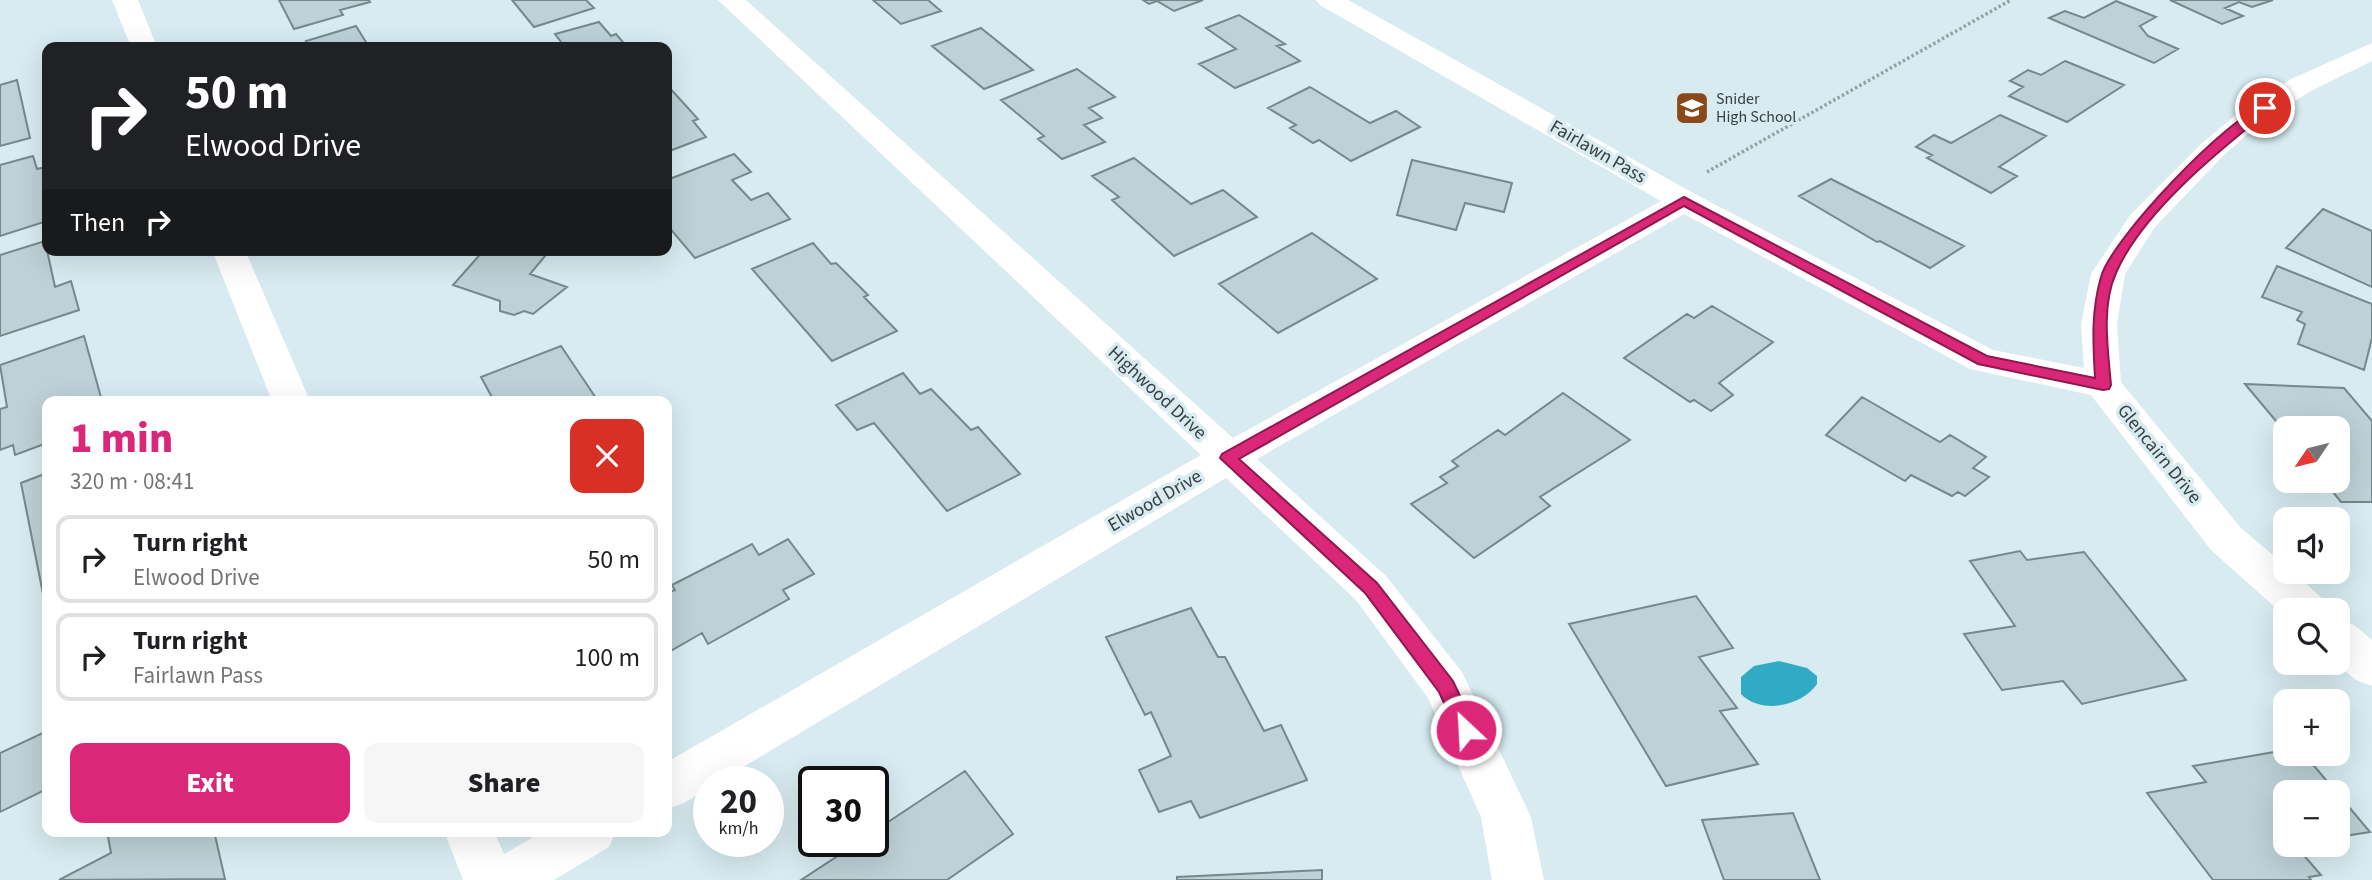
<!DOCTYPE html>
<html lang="en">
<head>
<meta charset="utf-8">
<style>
	:root { --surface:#fff; --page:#f6f6f6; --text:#202124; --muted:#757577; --line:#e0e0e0; --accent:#db2777 }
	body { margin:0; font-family:"Source Sans 3",sans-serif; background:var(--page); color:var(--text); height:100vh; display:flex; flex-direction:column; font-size:26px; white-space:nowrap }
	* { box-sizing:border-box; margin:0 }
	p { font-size:23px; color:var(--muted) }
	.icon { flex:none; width:38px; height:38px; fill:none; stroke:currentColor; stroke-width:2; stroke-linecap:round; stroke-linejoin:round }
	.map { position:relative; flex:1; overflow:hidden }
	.side { position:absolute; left:42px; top:396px; width:630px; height:441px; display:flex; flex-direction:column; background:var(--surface); border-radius:14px; box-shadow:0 7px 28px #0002 }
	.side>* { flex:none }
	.top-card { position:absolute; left:42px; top:42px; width:630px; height:214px; border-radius:14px; box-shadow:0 7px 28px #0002; background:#202124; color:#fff; overflow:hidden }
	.needle { width:46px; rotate:235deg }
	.fabs { position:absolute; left:2273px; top:416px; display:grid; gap:14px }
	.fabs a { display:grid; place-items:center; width:77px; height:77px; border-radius:14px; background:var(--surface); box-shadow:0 7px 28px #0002; font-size:35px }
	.speed { position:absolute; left:693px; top:766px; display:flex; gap:14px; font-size:35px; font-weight:700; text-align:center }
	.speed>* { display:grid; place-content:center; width:91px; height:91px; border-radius:50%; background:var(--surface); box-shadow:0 7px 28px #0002; line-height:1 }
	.speed small { font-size:18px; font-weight:400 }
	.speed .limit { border:4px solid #111; border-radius:10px; background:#fff; color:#111 }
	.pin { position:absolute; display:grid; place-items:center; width:60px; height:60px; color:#fff; margin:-30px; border:4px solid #fff; border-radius:50%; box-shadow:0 2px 7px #0007 }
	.me { position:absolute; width:77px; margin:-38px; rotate:335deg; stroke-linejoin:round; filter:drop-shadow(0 0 5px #0008) }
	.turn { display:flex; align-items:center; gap:24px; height:147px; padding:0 28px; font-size:32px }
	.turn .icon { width:91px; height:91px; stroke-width:2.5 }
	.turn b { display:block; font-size:49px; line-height:60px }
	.then { display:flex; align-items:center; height:66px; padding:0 28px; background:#0003; gap:14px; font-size:26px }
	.round { display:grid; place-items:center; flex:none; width:74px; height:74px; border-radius:14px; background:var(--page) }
	.headline { display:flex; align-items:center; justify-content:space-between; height:119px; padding:0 28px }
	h1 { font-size:42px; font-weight:800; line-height:52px; color:var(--accent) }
	.primary-button { display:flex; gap:14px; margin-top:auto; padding:14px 28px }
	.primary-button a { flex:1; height:80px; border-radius:14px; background:var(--accent); color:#fff; font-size:28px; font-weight:800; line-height:80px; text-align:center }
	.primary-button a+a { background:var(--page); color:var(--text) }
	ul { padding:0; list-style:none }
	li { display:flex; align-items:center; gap:21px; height:88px; margin:0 14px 10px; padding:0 14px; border:4px solid var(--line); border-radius:14px }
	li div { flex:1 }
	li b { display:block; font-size:26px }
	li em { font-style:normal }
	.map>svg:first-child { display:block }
	.water { fill:#31abc5 }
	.building { fill:#bdd1d6; stroke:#76888c; stroke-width:2 }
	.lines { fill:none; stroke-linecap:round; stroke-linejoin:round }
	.path { stroke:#92a1a4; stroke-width:3.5; stroke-dasharray:2.5 2.5; stroke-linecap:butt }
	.minor { fill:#fff; fill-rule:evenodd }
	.route { fill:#db2777; stroke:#8e194d; stroke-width:2 }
	.labels { text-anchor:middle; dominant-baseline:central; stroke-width:7; stroke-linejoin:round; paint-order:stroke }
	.far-poi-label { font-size:16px; fill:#373f41; stroke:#d7ebf0; text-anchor:start }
	.street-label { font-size:19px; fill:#373f41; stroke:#d7ebf0 }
</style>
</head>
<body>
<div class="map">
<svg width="2372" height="880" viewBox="0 0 2372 880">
	<rect width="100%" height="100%" fill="#d7ebf0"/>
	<!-- water -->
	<path class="water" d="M1779 661 1807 668 1817 676V684C1802 706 1761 715 1741 694V677L1754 666Z"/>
	<!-- building -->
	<path class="building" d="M279 0H369L370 2 340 10 343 15 294 29Z
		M512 0H586L594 8 534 27Z
		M873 0H928L941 11 901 24Z
		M1143 0H1203L1174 11 1157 1 1149 4Z
		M2170 0H2273L2252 7 2239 2 2225 8 2243 16 2222 24Z
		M2116 1 2156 17 2140 26 2148 36 2178 49 2154 63 2049 18 2065 11 2084 18Z
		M1239 15 1285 44 1277 46 1300 61 1235 88 1199 64 1236 49 1206 28Z
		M599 22 611 36 616 34 627 47H565L555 34Z
		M356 26 369 47H310L306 41Z
		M981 28 1033 70 984 89 932 46Z
		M2065 61 2124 85 2067 122 2009 96 2023 87 2010 81 2028 70 2041 75Z
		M1077 69 1115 97 1089 108 1102 118 1084 125 1105 142 1062 159 1038 139 1044 136 1001 100Z
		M17 80 30 138 0 146V85Z
		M667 85 698 119 693 121 706 137 667 152Z
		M1310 87 1370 123 1396 111 1420 127 1351 161 1319 140 1313 143 1290 128 1296 125 1268 108Z
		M2000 115 2046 136 1999 167 2017 176 1991 193 1927 158 1932 155 1916 147 1934 135 1951 143Z
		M734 154 751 172 732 180 751 200 768 193 790 219 695 258 667 225V180Z
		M33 156 37 169 46 167 47 221 0 236V165Z
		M1134 158 1191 204 1223 190 1257 217 1174 256 1112 200 1119 197 1092 176Z
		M1412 160 1512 183 1504 212 1465 203 1456 230 1397 215Z
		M1831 179 1964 246 1930 268 1880 241 1877 242 1799 196Z
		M2323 209 2372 231V287L2286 248Z
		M1312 233 1377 279 1278 333 1219 284Z
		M45 241 55 287 71 281 79 310 0 336V255Z
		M813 243 831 264 836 263 868 295 864 297 897 331 832 361 752 269Z
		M484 250H520L546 255 530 274 567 287 533 314 524 311 514 315 500 311V301L453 285Z
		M2277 266 2372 304V338L2364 370 2298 344 2305 324 2297 320 2302 312 2262 297Z
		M1712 306 1773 342 1719 383 1733 395 1711 411 1694 400 1690 402 1624 358 1687 314 1694 318Z
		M84 336 102 401H47V443L15 455 13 445 0 450V409L7 407 0 365Z
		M561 346 598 401H494L481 377Z
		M903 373 920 394 931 389 971 430 978 427 1020 474 947 511 874 423 857 430 836 405Z
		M2245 384 2344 388 2372 421V502H2341L2324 481H2338V429H2286V433Z
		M1563 393 1630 440 1540 497 1550 506 1474 558 1411 504 1447 483 1440 477 1458 466 1452 461 1498 430 1505 435Z
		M1862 397 1940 442 1950 435 1986 457 1973 468 1989 477 1965 496 1958 492 1952 496 1911 475 1905 481 1826 435Z
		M47 473V598L44 599 21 483Z
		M788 539 814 574 783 590 789 599 708 644 702 633 667 653V593L675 590 672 585 752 544 759 555Z
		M2020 551 2027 560 2084 552 2186 680 2082 704 2063 681 2002 690 1964 634 2015 626 1970 561Z
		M1696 596 1733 648 1699 657 1737 708 1720 711 1758 764 1666 786 1569 624Z
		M1191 608 1218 657H1225L1264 731 1281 725 1307 780 1200 818 1191 801 1159 812 1139 770 1171 756 1151 712 1145 715 1106 637Z
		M47 731V789L0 812V753Z
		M2286 750V754H2304L2337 793H2286V845H2295L2321 875 2309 877 2311 880H2213L2147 793 2206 782 2193 766Z
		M965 771 1013 834 947 880H801L859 842H873V832Z
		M2338 794 2370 832 2338 837Z
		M1793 813 1820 880H1724L1702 820Z
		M107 831H214L225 879 59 880 111 853Z
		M1322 870V880H1177V877Z"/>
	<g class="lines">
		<!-- path -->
		<path class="path" d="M1707 172 2011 0"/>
		<!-- minor -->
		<path class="minor" d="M112 0H138L157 47H131Z
			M718 0H746L1233 438 1661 201 1320 5 1316 0H1348L1695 194 1993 350 2084 368 2081 324 2091 274 2131 214 2201 144 2238 113 2289 80 2372 43V61L2309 92 2258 125 2223 156 2155 227 2125 274 2117 324 2121 382 2241 528 2286 566V572H2293L2323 599 2330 611H2286V617L2211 550 2091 395 1970 369 1684 214 1257 459 1386 576 1462 672 1531 817 1544 880H1492L1481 817 1428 698 1356 600 1226 478 718 782H709V788L684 803 667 809V762L1201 455Z
			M212 250H245L310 401H272Z
			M2338 620 2354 625 2372 640V686L2356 680 2336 663Z
			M444 831H494L504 854 544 831H616L609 847 554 880H463Z"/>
	</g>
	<!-- route -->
	<path class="route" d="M2265 105 2271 108 2269 111C2218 151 2142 213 2116 273 2101 306 2108 350 2111 385L2109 389 2103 390 1978 364 1684 206 1239 459 1377 583 1453 681 1476 730 1473 736 1466 738 1459 736 1439 692 1365 593 1220 458 1222 454 1684 197 1987 356 2095 378C2093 343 2091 311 2101 277 2111 239 2228 117 2265 105Z"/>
	<!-- icons -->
	<defs>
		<g id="school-square" transform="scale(1.75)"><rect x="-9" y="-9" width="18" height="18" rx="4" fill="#8b4819" stroke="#d7ebf0"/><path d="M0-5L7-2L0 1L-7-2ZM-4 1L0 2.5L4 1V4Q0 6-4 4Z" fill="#fff"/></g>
	</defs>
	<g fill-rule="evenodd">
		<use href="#school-square" x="1692" y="108"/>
	</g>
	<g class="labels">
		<!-- far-poi labels -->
		<g class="far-poi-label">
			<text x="1716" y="99">Snider<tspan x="1716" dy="18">High School</tspan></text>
		</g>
		<!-- street labels -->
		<g class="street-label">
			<text transform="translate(1598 152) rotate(30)">Fairlawn Pass</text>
			<text transform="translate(1157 393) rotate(43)">Highwood Drive</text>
			<text transform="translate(2159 454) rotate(51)">Glencairn Drive</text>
			<text transform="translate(1155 501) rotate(-30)">Elwood Drive</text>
		</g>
	</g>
</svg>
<div class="fabs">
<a><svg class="needle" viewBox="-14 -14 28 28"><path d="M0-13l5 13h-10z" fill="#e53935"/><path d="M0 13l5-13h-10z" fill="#757577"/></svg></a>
<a><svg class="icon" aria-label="sound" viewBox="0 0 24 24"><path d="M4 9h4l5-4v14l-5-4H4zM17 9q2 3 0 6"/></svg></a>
<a><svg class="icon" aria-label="search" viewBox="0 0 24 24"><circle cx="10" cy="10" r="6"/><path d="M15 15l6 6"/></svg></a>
<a>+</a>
<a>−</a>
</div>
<div class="speed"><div>20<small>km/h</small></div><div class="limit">30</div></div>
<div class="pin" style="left:2265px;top:108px;background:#d93025"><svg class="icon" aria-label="arrive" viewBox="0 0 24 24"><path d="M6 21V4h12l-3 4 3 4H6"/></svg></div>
<svg class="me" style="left:1466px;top:730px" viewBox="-20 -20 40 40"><circle r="17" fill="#db2777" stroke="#fff" stroke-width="3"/><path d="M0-11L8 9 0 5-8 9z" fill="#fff"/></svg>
<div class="top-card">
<div class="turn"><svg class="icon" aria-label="right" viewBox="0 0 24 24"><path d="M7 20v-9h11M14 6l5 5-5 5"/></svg><div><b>50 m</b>Elwood Drive</div></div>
<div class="then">Then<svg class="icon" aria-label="right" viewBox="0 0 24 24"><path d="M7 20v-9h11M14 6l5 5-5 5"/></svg></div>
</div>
<section class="side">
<div class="headline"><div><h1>1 min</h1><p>320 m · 08:41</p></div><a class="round" style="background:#d93025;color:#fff"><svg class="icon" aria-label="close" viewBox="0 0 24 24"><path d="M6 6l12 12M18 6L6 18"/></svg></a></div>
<ul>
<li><svg class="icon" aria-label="right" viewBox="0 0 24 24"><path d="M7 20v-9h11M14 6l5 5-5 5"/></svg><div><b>Turn right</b><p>Elwood Drive</p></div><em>50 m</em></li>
<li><svg class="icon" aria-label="right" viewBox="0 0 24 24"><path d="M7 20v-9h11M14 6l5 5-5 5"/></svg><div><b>Turn right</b><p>Fairlawn Pass</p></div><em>100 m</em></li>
</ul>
<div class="primary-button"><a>Exit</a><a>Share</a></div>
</section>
</div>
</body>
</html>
